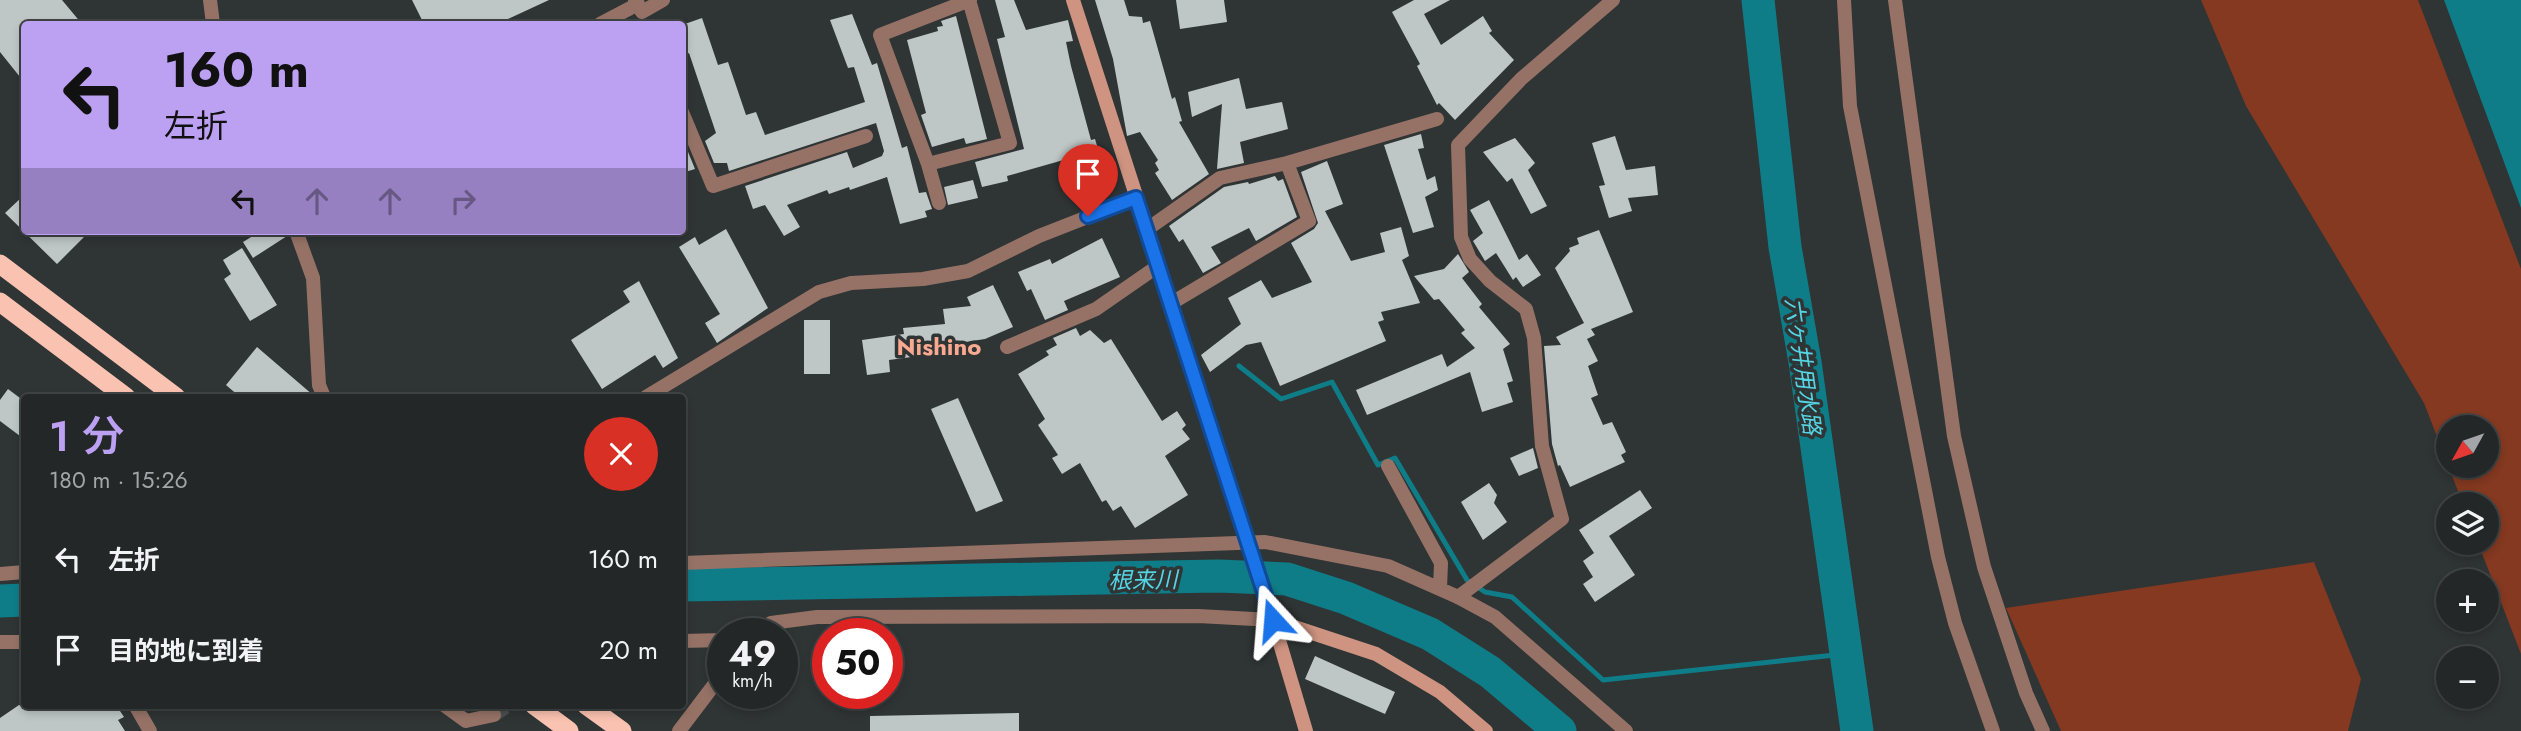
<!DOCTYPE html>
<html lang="ja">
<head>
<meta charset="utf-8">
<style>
	:root { --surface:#232728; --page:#2f3334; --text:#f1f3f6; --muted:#a3a5a8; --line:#404445; --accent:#bca0f2 }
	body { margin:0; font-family:Jost,"Noto Sans JP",sans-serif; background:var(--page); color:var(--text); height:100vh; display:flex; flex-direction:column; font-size:26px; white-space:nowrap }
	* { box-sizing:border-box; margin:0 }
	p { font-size:23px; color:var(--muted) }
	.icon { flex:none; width:38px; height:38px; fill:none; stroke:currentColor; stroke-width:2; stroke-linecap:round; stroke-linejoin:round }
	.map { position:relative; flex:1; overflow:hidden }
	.drawer { position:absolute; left:21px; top:394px; width:665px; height:315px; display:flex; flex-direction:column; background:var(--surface); border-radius:7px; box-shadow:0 4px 10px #0003,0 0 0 2px var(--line) }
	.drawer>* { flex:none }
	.top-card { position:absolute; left:21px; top:21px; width:665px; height:214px; border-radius:7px; box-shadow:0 4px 10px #0003,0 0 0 2px var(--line); background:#bca0f2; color:#111; overflow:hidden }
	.needle { width:46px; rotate:230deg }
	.buttons { position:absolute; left:2436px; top:415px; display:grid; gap:14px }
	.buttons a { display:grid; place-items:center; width:63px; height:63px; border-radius:50%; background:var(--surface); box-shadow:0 4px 10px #0003,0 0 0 2px var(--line); font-size:35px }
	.speed { position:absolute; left:707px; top:618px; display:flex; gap:14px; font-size:35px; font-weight:700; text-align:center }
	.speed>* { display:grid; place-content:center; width:91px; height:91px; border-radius:50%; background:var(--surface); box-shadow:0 4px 10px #0003,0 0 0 2px var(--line); line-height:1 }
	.speed small { font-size:18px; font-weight:400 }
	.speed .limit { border:10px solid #d22; background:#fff; color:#111 }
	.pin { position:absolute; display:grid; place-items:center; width:60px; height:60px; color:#fff; margin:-72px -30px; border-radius:50% 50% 50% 0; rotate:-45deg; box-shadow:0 0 7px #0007 }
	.pin .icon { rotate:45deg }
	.me { position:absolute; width:77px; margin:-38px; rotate:341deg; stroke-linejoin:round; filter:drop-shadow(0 0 5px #0008) }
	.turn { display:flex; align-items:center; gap:24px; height:147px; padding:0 28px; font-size:32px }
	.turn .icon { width:91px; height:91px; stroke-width:2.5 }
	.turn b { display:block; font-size:49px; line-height:60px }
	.lanes { display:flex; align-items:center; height:66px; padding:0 28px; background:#0003; justify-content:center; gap:35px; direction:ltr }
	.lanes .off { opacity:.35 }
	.round { display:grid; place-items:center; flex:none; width:74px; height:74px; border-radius:37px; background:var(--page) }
	.head { display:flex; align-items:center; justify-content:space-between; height:119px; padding:0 28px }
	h1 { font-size:42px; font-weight:600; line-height:52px; color:var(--accent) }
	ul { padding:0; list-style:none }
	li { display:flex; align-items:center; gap:21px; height:91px; padding:0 28px }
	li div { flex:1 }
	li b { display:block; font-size:26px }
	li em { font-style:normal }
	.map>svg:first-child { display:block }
	.green { fill:#843920; fill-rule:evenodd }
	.water { fill:#0f7d87 }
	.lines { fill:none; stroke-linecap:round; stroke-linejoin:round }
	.stream { stroke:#0f7d87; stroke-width:5 }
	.river { stroke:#0f7d87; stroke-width:33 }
	.building { fill:#bfc6c6 }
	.minor-tunnel { stroke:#4a4f50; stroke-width:14; stroke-dasharray:14 7; stroke-linecap:butt }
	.minor { stroke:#967266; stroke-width:14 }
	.tertiary { stroke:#967266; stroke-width:14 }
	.secondary { stroke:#ce9481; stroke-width:14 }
	.trunk { stroke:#fac2b0; stroke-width:19 }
	.route-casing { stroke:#114b97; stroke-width:18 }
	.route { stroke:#1a73e8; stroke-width:12 }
	.labels { text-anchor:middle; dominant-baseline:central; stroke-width:7; stroke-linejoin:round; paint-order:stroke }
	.water-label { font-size:23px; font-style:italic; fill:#55d5e3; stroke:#2f3435 }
	.quarter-label { font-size:24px; font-weight:bold; fill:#f8a990; stroke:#2f3435 }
</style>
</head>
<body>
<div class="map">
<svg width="2521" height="731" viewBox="0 0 2521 731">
	<rect width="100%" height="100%" fill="#2f3435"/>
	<!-- green -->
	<path class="green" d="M2201 0H2418L2521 269V654L2478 543 2487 542V504H2463L2424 403 2246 106ZM2448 427H2487V466H2448Z
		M2314 562 2361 679 2348 731H2061L2006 608Z"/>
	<!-- water -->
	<path class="water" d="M2444 0H2521V208Z"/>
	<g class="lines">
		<!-- stream -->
		<path class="stream" d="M1239 366 1281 399 1332 382 1378 465 1395 458 1467 580 1485 592 1512 597 1603 680 1844 654"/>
		<!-- river -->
		<path class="river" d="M1758 0 1785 247 1805 362 1857 731
			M682 585 1219 576 1287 579 1346 598 1430 634 1490 672 1560 731
			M0 601 24 600"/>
	</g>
	<!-- building -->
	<path class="building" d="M0 0H62L82 24H24V82L0 52Z
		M412 0H549L497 24H424Z
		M995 0H1014L1026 30 1068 20 1073 41 1066 42 1071 66 1091 140 1095 139 1101 159 1070 168 1067 159 1007 176 1008 181 982 187 975 162 1024 149 997 39 1005 37Z
		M1095 0H1124L1129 16 1142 17 1143 23 1150 21 1172 99 1175 97 1182 121 1179 122 1209 174 1172 200 1155 173 1159 170 1155 163 1158 160 1140 132 1127 136 1113 59Z
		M1176 0H1224L1227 22 1180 29Z
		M1414 0H1450L1424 14 1441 45 1483 16 1492 31 1489 33 1514 60 1455 120 1439 103 1437 105 1417 66 1420 64 1392 12Z
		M852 14 872 65 877 63 902 148 907 146 919 193 926 192 932 209 925 211 927 217 900 224 887 177 850 190 849 187 829 194 827 190 787 205 800 227 784 236 765 205 753 209 745 186 847 152 853 168 882 156 884 151 876 123 729 171 727 163H714L705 141 716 133 689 53 682 56V25L702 18 718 65 728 62 746 115 756 112 765 135 865 102 854 67 848 68 830 20Z
		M956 16 987 139 966 144 964 138 932 147 921 115 926 113 907 40 938 31 937 27 943 26 941 21Z
		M1239 78 1246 109 1282 102 1288 129 1240 142 1244 163 1217 169 1222 104 1192 117 1188 92Z
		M1421 134 1424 148 1418 149 1427 180 1435 176 1438 190 1425 197 1434 227 1413 233 1384 145Z
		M1615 136 1626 170 1655 166 1658 195 1628 198 1632 211 1609 218 1599 186 1605 185 1592 143Z
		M1515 138 1535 163 1528 170 1547 206 1531 214 1512 178 1507 182 1483 152Z
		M686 147 695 169 682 173V149Z
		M1327 161 1343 204 1325 211 1351 261 1385 252 1380 233 1401 227 1409 256 1402 260 1420 303 1381 312 1384 320 1378 322 1386 341 1280 386 1261 342 1246 345 1210 372 1201 355 1241 324 1228 298 1261 280 1272 298 1312 282 1291 243 1314 229 1318 223 1301 172Z
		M1275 176 1278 181 1283 179 1297 217 1256 241 1249 228 1211 247 1221 263 1203 273 1183 239 1179 242 1169 226 1224 187 1248 182 1249 184Z
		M973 180 978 198 948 205 944 187Z
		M24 195V231H90L57 264 5 213Z
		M1489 200 1519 260 1527 254 1541 275 1523 287 1516 277 1513 280 1496 253 1485 261 1473 241 1483 233 1470 210Z
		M726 229 768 308 717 343 705 323 720 314 679 247 695 237 699 245Z
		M1599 230 1633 312 1591 329 1595 335 1587 339 1598 361 1588 366 1598 395 1591 398 1603 425 1612 422 1626 452 1621 455 1625 462 1570 487 1560 465 1558 466 1552 444 1544 346 1561 345 1556 337 1584 323 1555 268 1570 251 1569 248 1579 244 1577 238Z
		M261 231H287V236L253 258 243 242Z
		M1102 238 1120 277 1064 301 1068 310 1045 320 1031 289 1027 291 1018 272 1050 259 1052 264Z
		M242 248 277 305 250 321 224 279 231 274 223 260Z
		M1458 254 1469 272 1462 278 1482 304 1479 307 1510 344 1503 349 1513 381 1507 383 1513 402 1482 412 1470 372 1367 415 1356 390 1442 354 1447 367 1475 348 1461 333 1465 330 1439 299 1434 300 1414 276 1444 269Z
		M639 281 678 358 663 368 655 355 602 389 571 340 630 302 623 291Z
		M993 285 1013 327 985 339 933 347 934 354 889 360 890 372 867 375 862 340 904 334 903 328 945 324 943 309 971 306 967 297Z
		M804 320H830V374H804Z
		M1076 328 1080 336 1090 330 1104 343 1111 339 1162 421 1177 411 1186 425 1182 429 1190 439 1165 456 1188 495 1135 528 1121 506 1113 511 1106 500 1102 502 1080 463 1062 474 1052 458 1058 455 1038 425 1045 419 1018 374 1049 355 1046 351 1057 345 1053 338Z
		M257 347 313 395 314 397H240L226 385Z
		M8 389 24 401V439L0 421V400Z
		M958 398 1003 501 976 512 931 409Z
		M1533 448 1538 468 1519 476 1510 458Z
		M1489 483 1497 495 1494 503 1507 522 1483 540 1461 502Z
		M1640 490 1652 508 1609 536 1635 575 1595 602 1583 584 1593 577 1583 561 1594 553 1579 530Z
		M1315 656 1395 692 1385 714 1305 679Z
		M19 705H116L124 717 118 720 125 731H0V718Z
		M1019 713V731H870V716Z"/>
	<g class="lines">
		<!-- minor-tunnel -->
		<path class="minor-tunnel" d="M494 715 509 705"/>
		<!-- minor -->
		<path class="minor" d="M635 0 642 12 663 0
			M1844 0 1850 106 1938 557 1955 623 1993 731
			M1895 0 1954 436 1984 567 2026 693 2043 731
			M682 112 713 186 866 136
			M928 164 880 35 970 0
			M939 203 928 164 1010 143 969 0
			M1146 230 1220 178 1287 163 1437 119
			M296 231 313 278 319 385 324 397
			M1170 304 1309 221 1287 163
			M1007 347 1096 309 1158 266
			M646 397 819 292 851 283 923 279 968 271 1039 236 1136 198
			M1388 466 1441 563 1440 589
			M682 563 1265 542 1388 566 1458 597 1562 519 1542 446 1534 338 1526 309 1490 281 1470 259 1461 237 1458 145 1521 79 1613 0
			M0 574 24 572
			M756 634 771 623 817 617 1198 616 1273 620
			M682 641 723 640
			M0 642H24
			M135 705 150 731
			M444 705 466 721 494 715
			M679 731 723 673"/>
		<!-- tertiary -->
		<path class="tertiary" d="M210 0 213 24
			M600 24 638 4
			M1458 597 1495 617 1626 731"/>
		<!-- secondary -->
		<path class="secondary" d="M1073 0 1273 620 1306 731
			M1273 620 1376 654 1440 692 1486 731"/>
		<!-- trunk -->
		<path class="trunk" d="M0 264 176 397
			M0 302 126 397
			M534 705 569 731
			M586 705 622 731"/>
	</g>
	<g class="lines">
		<!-- route casing -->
		<g class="route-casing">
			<path id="route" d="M1088 216 1136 198 1273 620"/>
		</g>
		<!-- route -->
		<use href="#route" class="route"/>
	</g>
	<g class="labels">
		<!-- water labels -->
		<g class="water-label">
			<text transform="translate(1803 366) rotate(82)">六ヶ井用水路</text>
			<text transform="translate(1143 580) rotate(-1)">根来川</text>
		</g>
		<!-- quarter labels -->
		<g class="quarter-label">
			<text x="939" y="346">Nishino</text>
		</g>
	</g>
</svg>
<div class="buttons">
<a><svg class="needle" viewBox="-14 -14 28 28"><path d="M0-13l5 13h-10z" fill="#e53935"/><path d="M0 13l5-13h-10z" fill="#a3a5a8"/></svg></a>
<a><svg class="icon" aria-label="layers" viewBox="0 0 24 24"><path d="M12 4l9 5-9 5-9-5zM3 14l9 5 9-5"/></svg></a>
<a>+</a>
<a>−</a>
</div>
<div class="speed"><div>49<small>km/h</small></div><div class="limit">50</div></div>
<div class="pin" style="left:1088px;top:216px;background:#d93025"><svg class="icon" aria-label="arrive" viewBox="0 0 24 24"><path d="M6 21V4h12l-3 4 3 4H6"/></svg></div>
<svg class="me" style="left:1273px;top:620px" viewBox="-20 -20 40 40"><path d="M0-17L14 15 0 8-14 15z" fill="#1a73e8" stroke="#fff" stroke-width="4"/></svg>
<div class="top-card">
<div class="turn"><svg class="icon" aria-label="left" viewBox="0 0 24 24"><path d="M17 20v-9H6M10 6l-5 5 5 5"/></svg><div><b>160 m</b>左折</div></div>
<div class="lanes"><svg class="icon" aria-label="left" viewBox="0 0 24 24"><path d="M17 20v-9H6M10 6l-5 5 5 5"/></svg><svg class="icon off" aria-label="ahead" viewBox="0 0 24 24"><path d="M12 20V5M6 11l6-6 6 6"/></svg><svg class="icon off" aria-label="ahead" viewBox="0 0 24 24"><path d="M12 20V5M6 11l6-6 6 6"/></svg><svg class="icon off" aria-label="right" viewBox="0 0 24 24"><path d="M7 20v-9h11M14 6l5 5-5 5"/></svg></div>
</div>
<section class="drawer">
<div class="head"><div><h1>1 分</h1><p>180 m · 15:26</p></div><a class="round" style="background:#d93025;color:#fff"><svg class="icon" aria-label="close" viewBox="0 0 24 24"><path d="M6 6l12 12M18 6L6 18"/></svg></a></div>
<ul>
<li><svg class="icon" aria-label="left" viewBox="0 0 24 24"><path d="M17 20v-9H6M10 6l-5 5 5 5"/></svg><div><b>左折</b></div><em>160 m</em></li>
<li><svg class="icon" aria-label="arrive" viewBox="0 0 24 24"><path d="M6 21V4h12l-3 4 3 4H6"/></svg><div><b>目的地に到着</b></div><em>20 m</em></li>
</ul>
</section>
</div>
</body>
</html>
